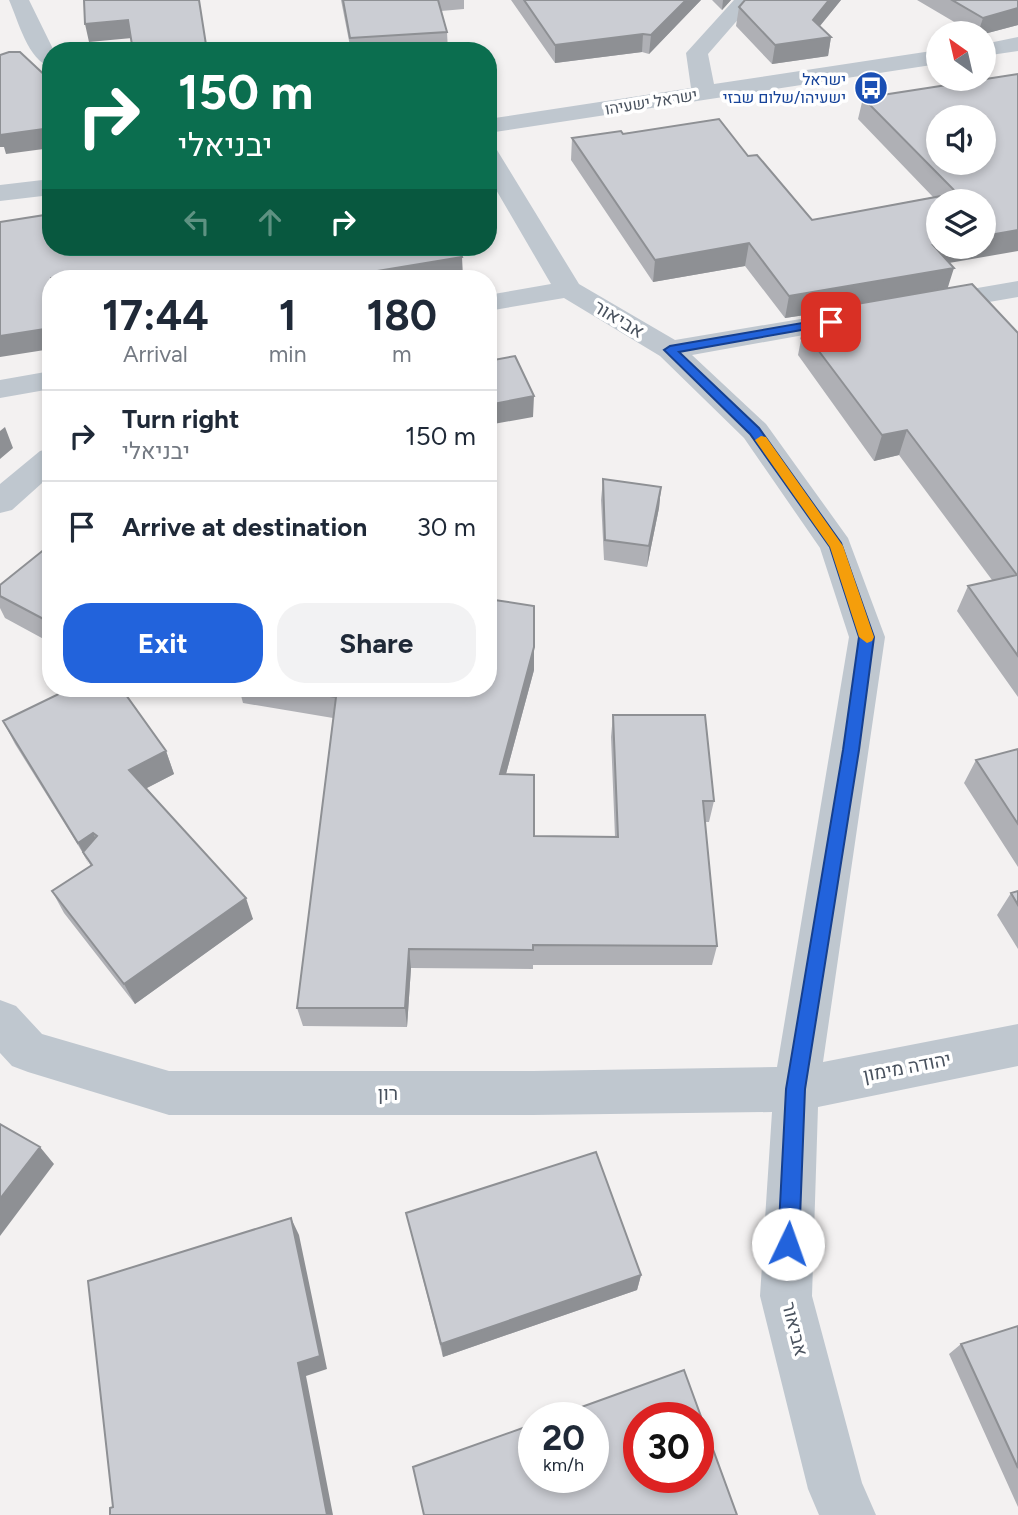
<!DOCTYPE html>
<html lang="en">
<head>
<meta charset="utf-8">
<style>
	:root { --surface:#fff; --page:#f2f2f3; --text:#1f2937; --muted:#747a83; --line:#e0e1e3; --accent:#2263dc }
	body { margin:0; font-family:Figtree,Heebo,sans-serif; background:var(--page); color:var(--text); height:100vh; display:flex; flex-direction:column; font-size:26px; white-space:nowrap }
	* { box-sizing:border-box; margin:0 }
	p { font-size:23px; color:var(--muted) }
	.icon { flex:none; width:38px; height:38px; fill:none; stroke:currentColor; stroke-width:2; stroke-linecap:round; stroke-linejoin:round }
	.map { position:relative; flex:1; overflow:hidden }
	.drawer { position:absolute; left:42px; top:270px; width:455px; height:427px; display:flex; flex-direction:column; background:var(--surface); border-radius:28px; box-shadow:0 4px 10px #0003 }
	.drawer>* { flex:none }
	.hud { position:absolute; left:42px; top:42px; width:455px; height:214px; border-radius:28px; box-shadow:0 4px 10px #0003; background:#0b6e4f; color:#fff; overflow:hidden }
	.needle { width:46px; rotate:326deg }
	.buttons { position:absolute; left:926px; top:21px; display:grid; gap:14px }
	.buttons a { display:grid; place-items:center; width:70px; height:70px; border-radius:50%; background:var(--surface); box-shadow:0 4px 10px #0003; font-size:35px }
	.speed { position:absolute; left:518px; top:1402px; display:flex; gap:14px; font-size:35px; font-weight:700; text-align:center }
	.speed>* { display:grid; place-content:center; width:91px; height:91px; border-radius:50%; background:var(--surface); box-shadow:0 4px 10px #0003; line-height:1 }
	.speed small { font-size:18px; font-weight:400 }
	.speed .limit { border:10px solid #d22; background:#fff; color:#111 }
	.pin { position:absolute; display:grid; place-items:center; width:60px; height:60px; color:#fff; margin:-30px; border-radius:14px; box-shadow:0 4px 10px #0006 }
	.me { position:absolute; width:77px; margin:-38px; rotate:3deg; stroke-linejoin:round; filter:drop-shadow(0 0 5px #0008) }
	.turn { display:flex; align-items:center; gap:24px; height:147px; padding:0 21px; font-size:32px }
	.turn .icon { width:91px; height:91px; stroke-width:2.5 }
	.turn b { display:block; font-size:49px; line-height:60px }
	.lanes { display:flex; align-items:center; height:66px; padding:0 21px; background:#0003; justify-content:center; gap:35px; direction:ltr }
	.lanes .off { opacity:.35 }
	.eta { display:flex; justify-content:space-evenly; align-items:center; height:119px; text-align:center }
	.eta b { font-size:42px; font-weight:700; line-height:49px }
	.cta { display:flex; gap:14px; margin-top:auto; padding:14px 21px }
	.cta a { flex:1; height:80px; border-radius:28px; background:var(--accent); color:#fff; font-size:28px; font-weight:700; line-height:80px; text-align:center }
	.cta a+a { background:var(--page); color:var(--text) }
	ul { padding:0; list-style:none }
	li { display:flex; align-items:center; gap:21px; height:91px; padding:0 21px; border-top:2px solid var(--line) }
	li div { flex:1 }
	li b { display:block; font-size:26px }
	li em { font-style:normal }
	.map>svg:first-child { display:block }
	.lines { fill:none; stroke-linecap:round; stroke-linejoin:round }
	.minor { fill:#bfc7cf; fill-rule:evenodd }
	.wall { fill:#afb0b5 }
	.shaded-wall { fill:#8e9094 }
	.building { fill:#cbcdd3; stroke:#8e9094; stroke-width:2; fill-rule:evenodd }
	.route { fill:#2263dc; stroke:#16408f; stroke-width:2 }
	.slow { fill:#f59e0b }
	.labels { text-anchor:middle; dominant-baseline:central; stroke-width:7; stroke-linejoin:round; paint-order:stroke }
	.far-transit-label { font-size:16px; fill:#164399; stroke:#fff; text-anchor:end }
	.far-street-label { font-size:16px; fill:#49525e; stroke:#fff }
	.street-label { font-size:19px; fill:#49525e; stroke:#fff }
</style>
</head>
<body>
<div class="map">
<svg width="1018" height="1515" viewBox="0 0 1018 1515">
	<rect width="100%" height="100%" fill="#f3f1f1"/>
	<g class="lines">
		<!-- minor -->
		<path class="minor" d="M9 0H29L54 51H51V67C28 61 18 20 9 0Z
			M734 0H755L708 54 714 84 938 50V64L488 133V119L691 88 686 53Z
			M1018 37V51L984 56V44Z
			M488 148 497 150 500 155 579 284 675 340 854 310 864 312 868 318 864 324 854 326 692 355 766 424 848 538 885 637 823 1062 1018 1024V1066L818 1107 812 1296 862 1483 876 1515H819L808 1489 760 1296 772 1112 533 1115H169L28 1072 12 1066 0 1053V1000L16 1006 42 1034 169 1071H533L777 1067 849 637 820 548 744 438 660 356 564 298 488 311V295L551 284 488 176Z
			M51 179V195L0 201V185Z
			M1018 281V297L931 312 921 310 917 304 921 298 931 296Z
			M51 371V389L0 398V380Z
			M51 448V475L12 510 0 513V484L40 451Z"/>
	</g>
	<!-- wall -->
	<path class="wall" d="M341 0H464V9L441 11 447 32 448 51H351Z
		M511 0H701L649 54 642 52 555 63Z
		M712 0H731L722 10Z
		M745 0H841L820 26 831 37 828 56 772 64 736 26 739 7Z
		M917 0H1018V25L984 34V33H973Z
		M1018 74 950 263 948 288 1018 333V697L957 611 968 586 992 580 899 455 874 461 798 355 801 340 800 339 805 315 785 318 745 266 653 282 571 160 572 138 623 134 748 156 812 220 933 197 858 119 863 98Z
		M603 479 661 487 659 508 647 567 604 560 601 500Z
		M51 544V643L5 618 0 608V596Z
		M534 670 506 774 534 836 615 837 611 737 613 715 714 801 709 822H705L717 946 712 965H533V969L411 968 407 1027 303 1026 297 1008 333 718 243 703 239 688H488Z
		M3 721 166 751 174 774 147 788 253 919 135 1004 64 913 52 891 91 866 15 744Z
		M1018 749V867L964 783 976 760Z
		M1018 891V949L997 915 1011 893Z
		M406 1213 641 1275 637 1290 443 1357Z
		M1018 1326V1507L949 1354 961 1344Z"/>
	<!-- shaded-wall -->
	<path class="shaded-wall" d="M686 0H701L649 54 651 35Z
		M723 0H731L722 10Z
		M829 0H841L810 38 813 20Z
		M1018 8V25L984 34V33H978L983 18Z
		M128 20 132 38 89 42 85 24Z
		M643 34 642 52 555 63V45Z
		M831 37 828 56 772 64 775 45Z
		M51 128V148L6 154 4 147H0V130Z
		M1018 230V251L926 267 933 245 938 244V247H984V236Z
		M749 243 745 266 653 282 655 260Z
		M462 257 463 277 455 278H335Z
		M954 268 947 290 805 313V315L785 318 789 296Z
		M51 328V349L0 357V336Z
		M534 396 533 417 488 425V405Z
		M5 427 13 448 0 459V431Z
		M907 430 899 455 874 461 882 435Z
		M661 487 659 508 647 567 649 546Z
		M534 647V670L500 796V774Z
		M166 751 174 774 139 792 129 770Z
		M93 833 104 855 83 852 89 865 78 843Z
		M246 898 253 919 135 1004 124 984Z
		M409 949 411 968 407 1027 405 1008Z
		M40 1147 54 1164 0 1236V1199Z
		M291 1218 299 1235 327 1369 306 1376 333 1515H327L298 1363Z
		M641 1275 637 1290 443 1357 441 1344Z"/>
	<!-- building -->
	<path class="building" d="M84 0H199L207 51H133L128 20 85 24Z
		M343 0H438L447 32 350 38Z
		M524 0H686L651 35 643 34 555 45Z
		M745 0H829L813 20 831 37 775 45 739 7Z
		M952 0H1018V8L983 18Z
		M9 52H20L51 81V128L0 135V55Z
		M1018 74V230L984 236V201H938V244L933 245 954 268 789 296 749 243 655 260 572 138 621 131 623 134 719 119 748 156 757 155 812 220 957 193 863 98ZM938 117H984V163H938Z
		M51 214V247H457L462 257 335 278H51V328L0 336V222Z
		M972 284 1018 333V656L968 586 1017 575 907 430 882 435 803 330 816 327 805 313Z
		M515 356 534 396 488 405V361Z
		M603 479 661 487 649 546 605 540Z
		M51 544V623L0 596V585Z
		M488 599 534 606V647L500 774 534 775V836L618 837 613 715H705L714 801H703L717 946 533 945V950L409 949 405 1008H297L336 697 279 688H488Z
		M71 688H121L166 751 129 770 246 898 124 984 52 891 92 865 83 852 97 836 93 833 78 843 3 721Z
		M1018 749V824L976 760Z
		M1018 891V905L1011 893Z
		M0 1124 40 1147 0 1199Z
		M596 1152 641 1275 441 1344 406 1213Z
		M291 1218 320 1356 298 1363 327 1515H110V1508L113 1507 88 1281Z
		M1018 1326V1468L961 1344Z
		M684 1370 737 1515H424L413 1467 534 1424V1477H593V1418H551ZM639 1418H698V1477H639Z"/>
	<!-- route -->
	<path class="route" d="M831 318 836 322 835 324 679 352 759 428 841 543 874 637 859 750 805 1089 799 1244 795 1252 788 1255 781 1252 778 1244 786 1089 843 750 859 637 830 547 750 434 664 350 670 346Z"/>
	<!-- slow -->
	<path class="slow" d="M761 436 766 437 843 546 874 637 872 641 867 643 859 637 830 547 755 440Z"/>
	<!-- icons -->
	<defs>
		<g id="bus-disc" transform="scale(1.75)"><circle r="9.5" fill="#1a4fb4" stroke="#fff"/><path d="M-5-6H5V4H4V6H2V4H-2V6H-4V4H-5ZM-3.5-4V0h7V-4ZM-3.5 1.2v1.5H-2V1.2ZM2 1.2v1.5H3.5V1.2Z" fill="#fff"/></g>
	</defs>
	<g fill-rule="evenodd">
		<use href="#bus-disc" x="871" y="88"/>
	</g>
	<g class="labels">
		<!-- far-transit labels -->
		<g class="far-transit-label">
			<text x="846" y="79">ישראל<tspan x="846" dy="18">ישעיהו/שלום שבזי</tspan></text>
		</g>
		<!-- far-street labels -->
		<g class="far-street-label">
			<text transform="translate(651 102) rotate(-9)">ישראל ישעיהו</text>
		</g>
		<!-- street labels -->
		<g class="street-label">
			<text transform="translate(619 319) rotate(31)">אביאור</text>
			<text transform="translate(907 1067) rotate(-11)">יהודה מימון</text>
			<text x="388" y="1093">רון</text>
			<text transform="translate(795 1329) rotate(76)">אביאור</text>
		</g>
	</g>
</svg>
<div class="buttons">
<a><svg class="needle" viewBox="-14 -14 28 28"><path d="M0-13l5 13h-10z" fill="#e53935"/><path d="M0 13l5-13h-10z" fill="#747a83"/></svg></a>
<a><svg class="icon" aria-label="sound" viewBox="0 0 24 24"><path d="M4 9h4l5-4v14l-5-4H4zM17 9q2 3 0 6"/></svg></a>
<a><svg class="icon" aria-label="layers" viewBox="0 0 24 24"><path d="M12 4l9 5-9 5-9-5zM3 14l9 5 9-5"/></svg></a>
</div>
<div class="speed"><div>20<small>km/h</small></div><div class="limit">30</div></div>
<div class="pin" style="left:831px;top:322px;background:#d93025"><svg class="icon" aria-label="arrive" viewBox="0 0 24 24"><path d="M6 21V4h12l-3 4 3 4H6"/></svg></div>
<svg class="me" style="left:788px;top:1244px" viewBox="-20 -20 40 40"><circle r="19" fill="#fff"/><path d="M0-13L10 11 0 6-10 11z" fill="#2263dc"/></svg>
<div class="hud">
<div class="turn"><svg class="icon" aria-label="right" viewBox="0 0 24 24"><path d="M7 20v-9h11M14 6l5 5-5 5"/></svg><div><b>150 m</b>יבניאלי</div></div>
<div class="lanes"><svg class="icon off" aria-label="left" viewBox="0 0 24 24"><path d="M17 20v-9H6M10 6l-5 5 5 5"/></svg><svg class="icon off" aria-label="ahead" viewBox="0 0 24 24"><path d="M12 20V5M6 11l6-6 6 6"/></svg><svg class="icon" aria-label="right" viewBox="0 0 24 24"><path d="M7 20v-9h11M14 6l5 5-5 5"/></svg></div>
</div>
<section class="drawer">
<div class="eta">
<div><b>17:44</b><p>Arrival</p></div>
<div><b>1</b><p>min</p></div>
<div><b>180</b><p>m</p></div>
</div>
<ul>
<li><svg class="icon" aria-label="right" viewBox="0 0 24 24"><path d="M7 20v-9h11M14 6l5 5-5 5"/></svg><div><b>Turn right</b><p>יבניאלי</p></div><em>150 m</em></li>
<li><svg class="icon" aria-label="arrive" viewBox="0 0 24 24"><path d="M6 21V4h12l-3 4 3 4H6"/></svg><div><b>Arrive at destination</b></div><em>30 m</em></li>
</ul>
<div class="cta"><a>Exit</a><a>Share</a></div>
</section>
</div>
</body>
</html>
